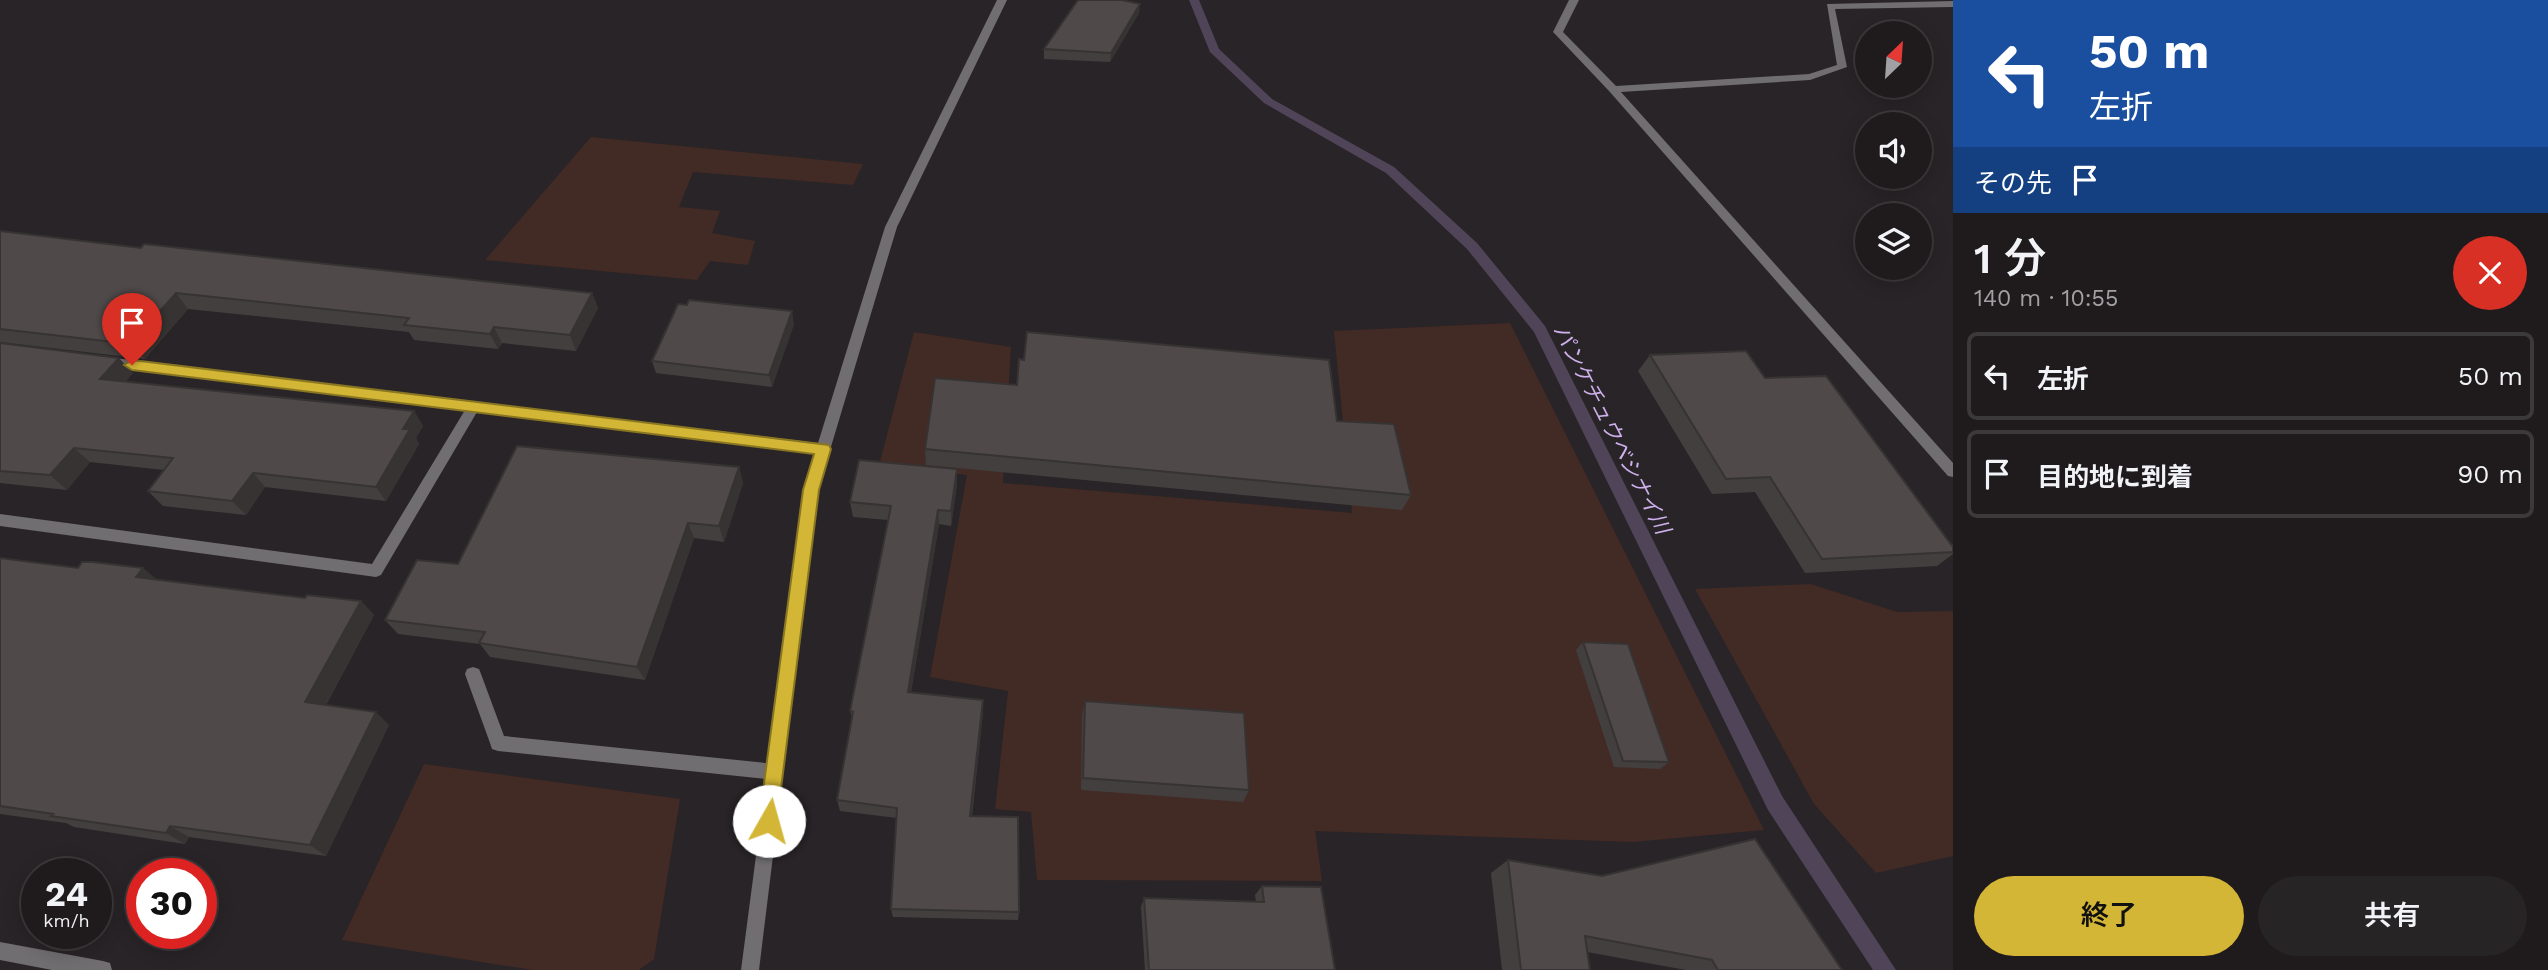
<!DOCTYPE html>
<html lang="ja">
<head>
<meta charset="utf-8">
<style>
	:root { --surface:#1f1b1d; --page:#272426; --text:#f1f3f6; --muted:#a1a1a4; --line:#3c393b; --accent:#d3b635 }
	body { margin:0; font-family:"Work Sans","Noto Sans JP",sans-serif; background:var(--page); color:var(--text); height:100vh; display:flex; flex-direction:column; font-size:26px; white-space:nowrap }
	* { box-sizing:border-box; margin:0 }
	p { font-size:23px; color:var(--muted) }
	.icon { flex:none; width:38px; height:38px; fill:none; stroke:currentColor; stroke-width:2; stroke-linecap:round; stroke-linejoin:round }
	.map { position:relative; flex:1; overflow:hidden }
	.details { display:flex; flex-direction:column; background:var(--surface); width:595px }
	.details>* { flex:none }
	.top-card { background:#1a4fa0; color:#fff; overflow:hidden }
	.needle { width:46px; rotate:25deg }
	.controls { position:absolute; left:1855px; top:21px; display:grid; gap:14px }
	.controls a { display:grid; place-items:center; width:77px; height:77px; border-radius:50%; background:var(--surface); box-shadow:0 4px 18px #0003,0 0 0 2px var(--line); font-size:35px }
	.speed { position:absolute; left:21px; top:858px; display:flex; gap:14px; font-size:35px; font-weight:700; text-align:center }
	.speed>* { display:grid; place-content:center; width:91px; height:91px; border-radius:50%; background:var(--surface); box-shadow:0 4px 18px #0003,0 0 0 2px var(--line); line-height:1 }
	.speed small { font-size:18px; font-weight:400 }
	.speed .limit { border:10px solid #d22; background:#fff; color:#111 }
	.pin { position:absolute; display:grid; place-items:center; width:60px; height:60px; color:#fff; margin:-72px -30px; border-radius:50% 50% 50% 0; rotate:-45deg; box-shadow:0 0 7px #0007 }
	.pin .icon { rotate:45deg }
	.me { position:absolute; width:77px; margin:-38px; rotate:7deg; stroke-linejoin:round; filter:drop-shadow(0 0 5px #0008) }
	.turn { display:flex; align-items:center; gap:24px; height:147px; padding:0 21px; font-size:32px }
	.turn .icon { width:91px; height:91px; stroke-width:2.5 }
	.turn b { display:block; font-size:49px; line-height:60px }
	.then { display:flex; align-items:center; height:66px; padding:0 21px; background:#0003; gap:14px; font-size:26px }
	.round { display:grid; place-items:center; flex:none; width:74px; height:74px; border-radius:37px; background:var(--page) }
	.head { display:flex; align-items:center; justify-content:space-between; height:119px; padding:0 21px }
	h1 { font-size:42px; font-weight:600; line-height:52px }
	.primary-button { display:flex; gap:14px; margin-top:auto; padding:14px 21px }
	.primary-button a { flex:1; height:80px; border-radius:42px; background:var(--accent); color:#111; font-size:28px; font-weight:600; line-height:80px; text-align:center }
	.primary-button a+a { background:var(--page); color:var(--text) }
	ul { padding:0; list-style:none }
	li { display:flex; align-items:center; gap:21px; height:88px; margin:0 14px 10px; padding:0 7px; border:4px solid var(--line); border-radius:10px }
	li div { flex:1 }
	li b { display:block; font-size:26px }
	li em { font-style:normal }
	main { display:flex; flex:1; min-height:0 }
	.map>svg:first-child { display:block }
	.green { fill:#422a25 }
	.lines { fill:none; stroke-linecap:round; stroke-linejoin:round }
	.stream { fill:#504558; fill-rule:evenodd }
	.service { fill:#706e70; fill-rule:evenodd }
	.minor { fill:#706e70; fill-rule:evenodd }
	.wall { fill:#443f3f }
	.shaded-wall { fill:#373333 }
	.building { fill:#4f4949; stroke:#373333; stroke-width:2 }
	.route { fill:#d3b635; stroke:#897622; stroke-width:2 }
	.labels { text-anchor:middle; dominant-baseline:central; stroke-width:7; stroke-linejoin:round; paint-order:stroke }
	.water-label { font-size:21px; font-style:italic; fill:#ceb0ec; stroke:#292427 }
</style>
</head>
<body>
<main>
<div class="map">
<svg width="1953" height="970" viewBox="0 0 1953 970">
	<rect width="100%" height="100%" fill="#292427"/>
	<!-- green -->
	<path class="green" d="M591 137 863 164 853 185 693 172 679 207 720 211 712 233 755 241 748 265 710 261 697 280 485 260Z
		M1510 323 1764 830 1633 842 1315 831 1322 881 1037 880 1031 812 995 809 1008 691 930 677 967 475 879 465 914 332 1011 347 1003 483 1352 513 1334 331Z
		M1811 584 1897 612 1953 611V856L1876 873 1814 804 1695 589Z
		M424 764 680 799 654 959 639 970H533L342 940Z"/>
	<g class="lines">
		<!-- stream -->
		<path class="stream" d="M1189 0H1199L1219 49 1272 99 1394 167 1477 243 1545 326 1782 796 1896 970H1873L1768 810 1534 332 1467 249 1386 173 1264 103 1210 52Z"/>
		<!-- service -->
		<path class="service" d="M473 667 479 669 481 674 504 736 775 764 781 766 783 772 781 778 775 780 498 751 492 749 490 743 465 674 467 669Z"/>
		<!-- minor -->
		<path class="minor" d="M997 0H1007L897 227 818 490 759 970H741L804 490 815 453 477 412 381 575 376 577 0 526V514L372 564 465 410 106 367 100 362 106 357 818 443 885 227Z
			M1569 0H1579L1563 32 1616 86 1809 74 1837 65 1827 4 1953 1V7L1835 9 1847 67 1810 80 1621 92 1953 463V477L1948 476 1609 91 1555 34 1553 32Z
			M0 942 103 961 110 963 112 970H52L0 960Z"/>
	</g>
	<!-- wall -->
	<path class="wall" d="M1139 13 1110 62 1044 59V49Z
		M0 231 141 248 592 293 598 308 576 351 502 343 498 349 414 340 409 332 188 309 145 359 0 342Z
		M794 324 772 387 656 373 652 361Z
		M0 343 133 373 125 382 414 411 423 426 416 438 419 444 386 501 265 487 246 515 163 506 148 491 164 470 90 462 67 490 0 483Z
		M1650 355 1765 378 1953 547V554L1937 566 1805 573 1755 492 1712 494 1638 371Z
		M1337 421 1411 495 1402 510 926 465 925 449Z
		M739 467 743 483 724 542 694 538 645 680 490 657 480 644 398 634 385 620 458 564Z
		M957 469V484L951 526 939 524 911 692 983 712 972 816 1019 912 1018 920 893 917 891 909 897 818 840 811 837 800 852 718 850 711 888 520 853 517 850 502Z
		M0 558 157 580 305 598 361 601 374 615 326 705 389 725 326 856 189 837 185 844 74 827 66 823 0 814Z
		M1583 642 1669 762 1660 769 1614 767 1576 650Z
		M1085 701 1249 790 1243 802 1081 790 1082 715Z
		M1508 860 1842 970H1686L1587 952 1590 970H1502L1491 873Z
		M1262 886 1335 970H1145L1141 907 1144 898 1256 902 1255 895Z"/>
	<!-- shaded-wall -->
	<path class="shaded-wall" d="M1140 4 1139 13 1110 62 1111 53Z
		M176 293 188 309 145 359 131 344Z
		M592 293 598 308 576 351 570 335Z
		M792 311 794 324 772 387 769 375Z
		M494 327 502 343 498 349 490 334Z
		M119 358 133 373 115 394 100 379Z
		M414 411 423 426 416 438 419 444 386 501 376 487 403 429Z
		M74 448 90 462 67 490 50 475Z
		M739 467 743 483 724 542 719 526Z
		M957 469V484L951 526V511Z
		M253 473 265 487 246 515 232 501Z
		M938 510 939 524 909 704 908 692Z
		M688 523 694 538 645 680 637 667Z
		M143 568 160 582 136 577Z
		M361 601 374 615 320 715 305 702Z
		M983 700V712L970 826V816Z
		M376 712 389 725 326 856 310 845Z
		M170 826 189 837 185 844 166 833Z"/>
	<!-- building -->
	<path class="building" d="M1078 0H1122L1140 4 1111 53 1044 49Z
		M0 231 141 248 144 244 592 293 570 335 494 327 490 334 404 325 409 318 176 293 131 344 0 329Z
		M689 300 792 311 769 375 652 361 678 304 687 305Z
		M1027 332 1329 360 1337 421 1394 424 1411 495 925 449 935 378 1017 385 1019 359 1024 360Z
		M0 343 119 358 100 379 414 411 403 429H410L376 487 253 473 232 501 148 491 173 458 74 448 50 475 0 471Z
		M1746 351 1765 378 1826 376 1953 547V552L1822 559 1770 477 1726 479 1650 355Z
		M517 446 739 467 719 526 688 523 637 667 479 643 485 632 385 620 417 560 458 564Z
		M859 460 957 469 951 511 938 510 908 692 983 700 970 816 1018 817 1019 912 891 909 897 808 837 800 853 712 850 711 891 506 850 502Z
		M0 558 78 568 82 562H93L143 568 136 577 305 598 307 595 361 601 305 702 376 712 310 845 170 826 166 833 51 816 53 814 0 806Z
		M1583 642 1628 644 1669 762 1623 761Z
		M1085 701 1244 713 1249 790 1083 778Z
		M1755 839 1842 970H1718L1712 960 1585 936 1590 970H1521L1508 860 1602 876Z
		M1262 886 1321 887 1335 970H1149L1144 898 1264 902Z"/>
	<!-- route -->
	<path class="route" d="M132 360 829 445 831 449 819 490 776 828 769 831 762 828 759 821 803 490 814 454 132 370 124 365Z"/>
	<g class="labels">
		<!-- water labels -->
		<g class="water-label">
			<text transform="translate(1612 429) rotate(63)">パンケチュウベシナイ川</text>
		</g>
	</g>
</svg>
<div class="controls">
<a><svg class="needle" viewBox="-14 -14 28 28"><path d="M0-13l5 13h-10z" fill="#e53935"/><path d="M0 13l5-13h-10z" fill="#a1a1a4"/></svg></a>
<a><svg class="icon" aria-label="sound" viewBox="0 0 24 24"><path d="M4 9h4l5-4v14l-5-4H4zM17 9q2 3 0 6"/></svg></a>
<a><svg class="icon" aria-label="layers" viewBox="0 0 24 24"><path d="M12 4l9 5-9 5-9-5zM3 14l9 5 9-5"/></svg></a>
</div>
<div class="speed"><div>24<small>km/h</small></div><div class="limit">30</div></div>
<div class="pin" style="left:132px;top:365px;background:#d93025"><svg class="icon" aria-label="arrive" viewBox="0 0 24 24"><path d="M6 21V4h12l-3 4 3 4H6"/></svg></div>
<svg class="me" style="left:769px;top:821px" viewBox="-20 -20 40 40"><circle r="19" fill="#fff"/><path d="M0-13L10 11 0 6-10 11z" fill="#d3b635"/></svg>
</div>
<section class="details">
<div class="top-card">
<div class="turn"><svg class="icon" aria-label="left" viewBox="0 0 24 24"><path d="M17 20v-9H6M10 6l-5 5 5 5"/></svg><div><b>50 m</b>左折</div></div>
<div class="then">その先<svg class="icon" aria-label="arrive" viewBox="0 0 24 24"><path d="M6 21V4h12l-3 4 3 4H6"/></svg></div>
</div>
<div class="head"><div><h1>1 分</h1><p>140 m · 10:55</p></div><a class="round" style="background:#d93025;color:#fff"><svg class="icon" aria-label="close" viewBox="0 0 24 24"><path d="M6 6l12 12M18 6L6 18"/></svg></a></div>
<ul>
<li><svg class="icon" aria-label="left" viewBox="0 0 24 24"><path d="M17 20v-9H6M10 6l-5 5 5 5"/></svg><div><b>左折</b></div><em>50 m</em></li>
<li><svg class="icon" aria-label="arrive" viewBox="0 0 24 24"><path d="M6 21V4h12l-3 4 3 4H6"/></svg><div><b>目的地に到着</b></div><em>90 m</em></li>
</ul>
<div class="primary-button"><a>終了</a><a>共有</a></div>
</section>
</main>
</body>
</html>
